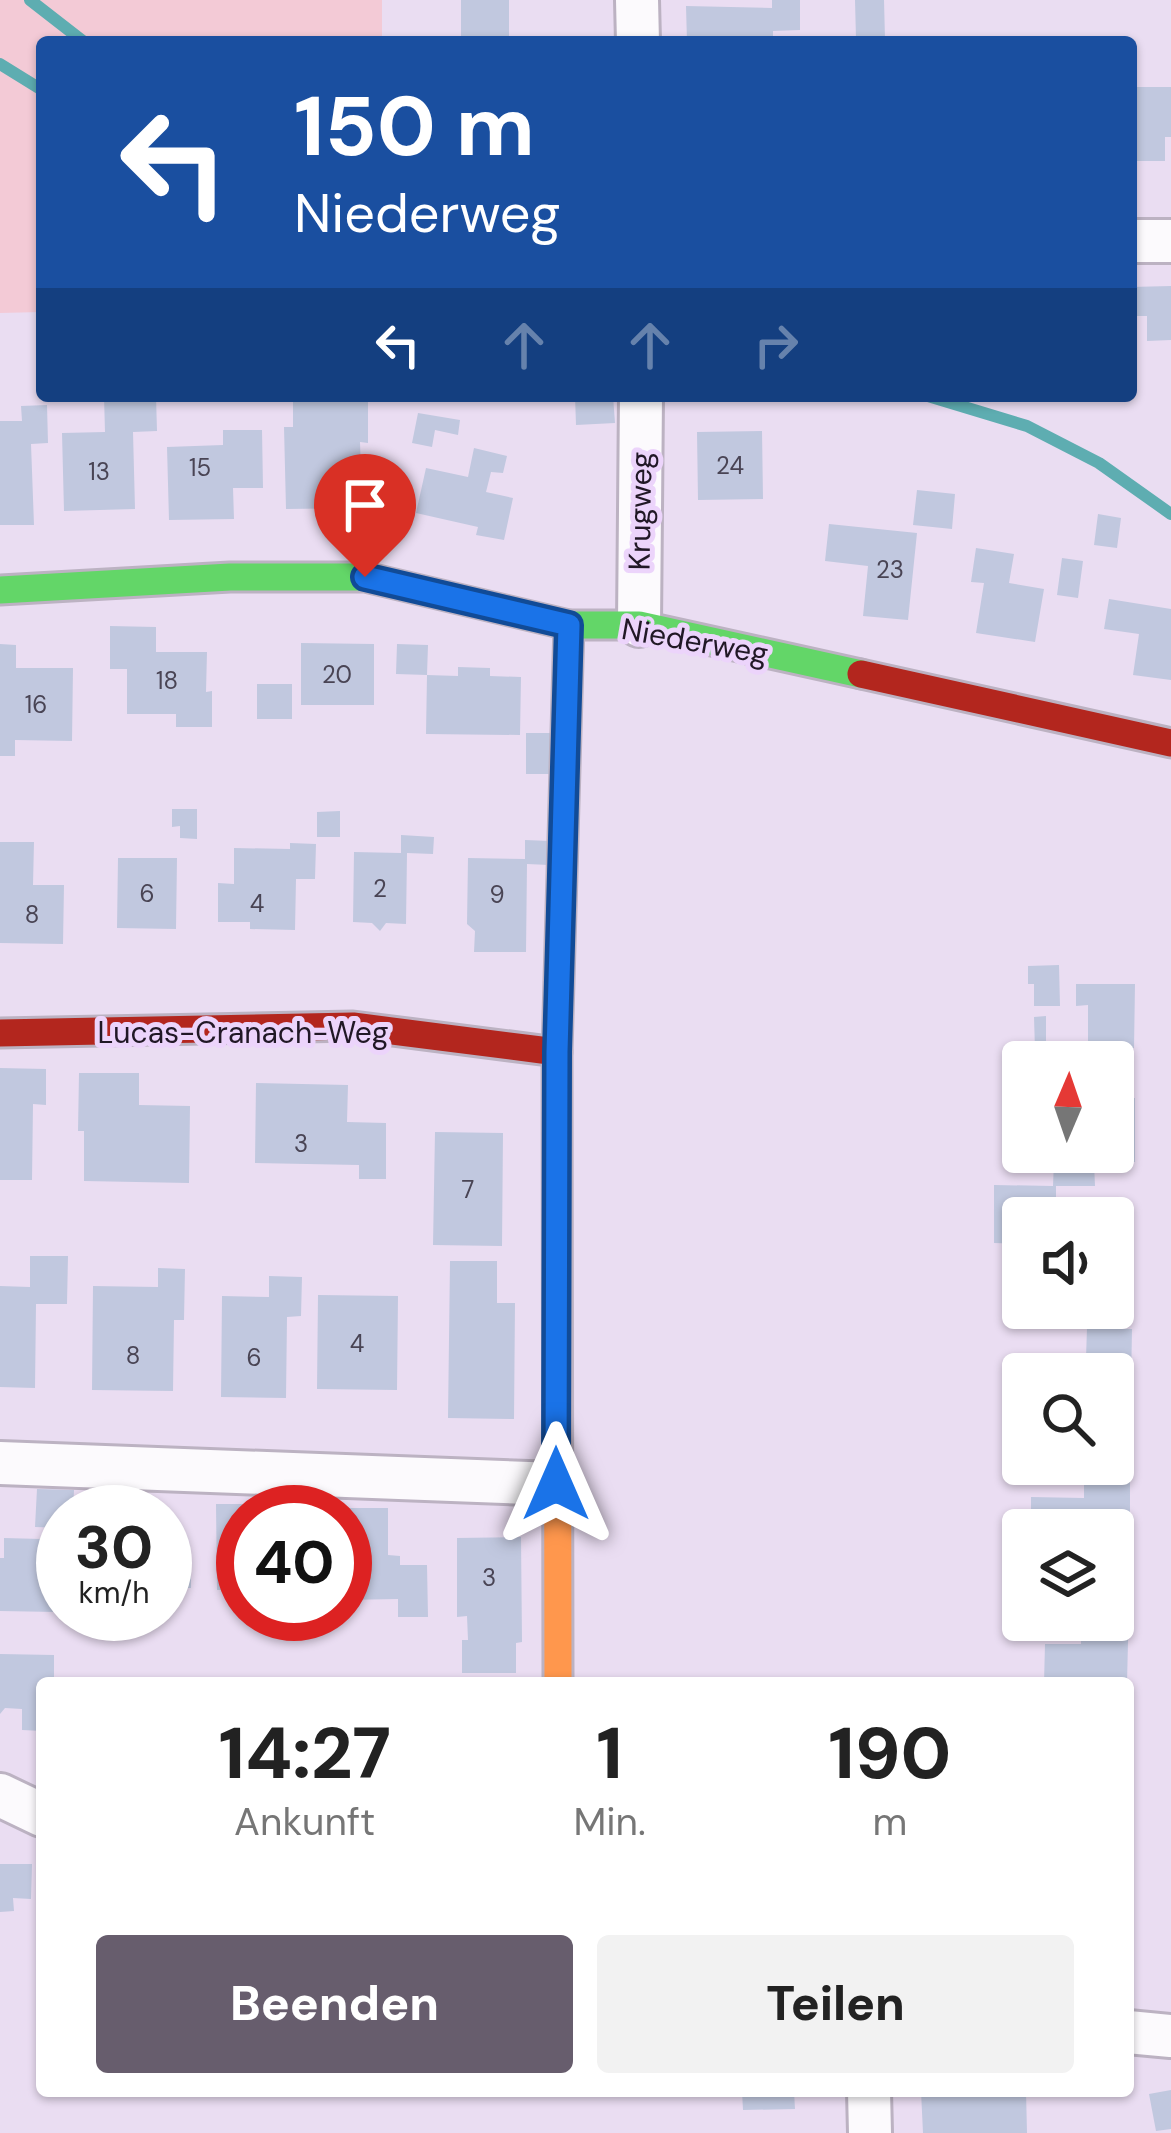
<!DOCTYPE html>
<html lang="de">
<head>
<meta charset="utf-8">
<style>
	:root { --surface:#fff; --page:#f2f2f2; --text:#222; --muted:#767676; --accent:#675d6d }
	body { margin:0; font-family:"DM Sans",sans-serif; background:var(--page); color:var(--text); height:100vh; display:flex; flex-direction:column; font-size:45px; white-space:nowrap }
	* { box-sizing:border-box; margin:0 }
	p { font-size:39px; color:var(--muted) }
	.icon { flex:none; width:66px; height:66px; fill:none; stroke:currentColor; stroke-width:2; stroke-linecap:round; stroke-linejoin:round }
	.map { position:relative; flex:1; overflow:hidden }
	.drawer { position:absolute; left:36px; top:1677px; width:1098px; height:420px; display:flex; flex-direction:column; background:var(--surface); border-radius:12px; box-shadow:0 3px 9px #0004 }
	.drawer>* { flex:none }
	.hud { position:absolute; left:36px; top:36px; width:1101px; height:366px; border-radius:12px; box-shadow:0 3px 9px #0004; background:#1a4fa0; color:#fff; overflow:hidden }
	.needle { width:78px; rotate:2deg }
	.tools { position:absolute; left:1002px; top:1041px; display:grid; gap:24px }
	.tools a { display:grid; place-items:center; width:132px; height:132px; border-radius:12px; background:var(--surface); box-shadow:0 3px 9px #0004; font-size:60px }
	.speed { position:absolute; left:36px; top:1485px; display:flex; gap:24px; font-size:60px; font-weight:700; text-align:center }
	.speed>* { display:grid; place-content:center; width:156px; height:156px; border-radius:50%; background:var(--surface); box-shadow:0 3px 9px #0004; line-height:1 }
	.speed small { font-size:30px; font-weight:400 }
	.speed .limit { border:18px solid #d22; background:#fff; color:#111 }
	.pin { position:absolute; display:grid; place-items:center; width:102px; height:102px; color:#fff; margin:-123px -51px; border-radius:50% 50% 50% 0; rotate:-45deg; box-shadow:0 0 12px #0007 }
	.pin .icon { rotate:45deg }
	.me { position:absolute; width:132px; margin:-66px; rotate:0deg; stroke-linejoin:round; filter:drop-shadow(0 0 9px #0008) }
	.turn { display:flex; align-items:center; gap:42px; height:252px; padding:0 60px; font-size:54px }
	.turn .icon { width:156px; height:156px; stroke-width:2.5 }
	.turn b { display:block; font-size:84px; line-height:102px }
	.lanes { display:flex; align-items:center; height:114px; padding:0 60px; background:#0003; justify-content:center; gap:60px; direction:ltr }
	.lanes .off { opacity:.35 }
	.eta { display:flex; justify-content:space-evenly; align-items:center; height:204px; text-align:center }
	.eta b { font-size:72px; font-weight:800; line-height:84px }
	.action { display:flex; gap:24px; margin-top:auto; padding:24px 60px }
	.action a { flex:1; height:138px; border-radius:12px; background:var(--accent); color:#fff; font-size:48px; font-weight:800; line-height:138px; text-align:center }
	.action a+a { background:var(--page); color:var(--text) }
	.map>svg:first-child { display:block }
	.green { fill:#f3cad6 }
	.lines { fill:none; stroke-linecap:round; stroke-linejoin:round }
	.stream { stroke:#5eadb1; stroke-width:12 }
	.building { fill:#c1c8df }
	.street-casing { stroke:#bcb2c2; stroke-width:48 }
	.fast-casing { stroke:#bcb2c2; stroke-width:33 }
	.slow-casing { stroke:#bcb2c2; stroke-width:33 }
	.jam-casing { stroke:#bcb2c2; stroke-width:33 }
	.street { stroke:#fcfafd; stroke-width:42 }
	.fast { stroke:#63d668; stroke-width:27 }
	.slow { stroke:#ff974d; stroke-width:27 }
	.jam { stroke:#b3261e; stroke-width:27 }
	.route-casing { stroke:#114b97; stroke-width:30 }
	.route { stroke:#1a73e8; stroke-width:21 }
	.labels { text-anchor:middle; dominant-baseline:central; stroke-width:10; stroke-linejoin:round; paint-order:stroke }
	.number-label { font-size:24px; fill:#494454 }
	.street-label { font-size:30px; fill:#211826; stroke:#ecd4fb }
</style>
</head>
<body>
<div class="map">
<svg width="1171" height="2133" viewBox="0 0 1171 2133">
	<rect width="100%" height="100%" fill="#eaddf2"/>
	<!-- green -->
	<path class="green" d="M0 0H382V42H42V312L0 313Z"/>
	<g class="lines">
		<!-- stream -->
		<path class="stream" d="M30 0 84 42
			M0 64 42 90
			M928 396 1027 426 1099 463 1171 514"/>
	</g>
	<!-- building -->
	<path class="building" d="M461 0H509V42H461Z
		M772 0H800V30L773 31V42H687L686 6 772 8Z
		M855 0H884L885 39H856Z
		M1131 87H1171V137H1165V161H1131Z
		M1171 286V340L1147 341V316H1131V287Z
		M104 396H156L157 431 133 432 135 509 64 511 62 433 105 432Z
		M293 396H368V443L360 442 362 508 286 509 284 427H293Z
		M575 396H613L615 423 576 425Z
		M47 405 48 443 31 444 34 525H0V421H22L21 406Z
		M418 413 460 420 458 435 435 430 432 447 412 443Z
		M223 430H262L263 488H233L234 519 169 520 167 447 223 445Z
		M762 431 763 499 698 500 697 432Z
		M474 448 507 456 503 473 491 472 486 492 513 498 504 540 476 535 478 527 416 513 426 468 468 477Z
		M917 490 955 494 952 529 913 525Z
		M1098 514 1121 518 1117 548 1094 545Z
		M829 524 917 533 908 620 863 616 868 566 825 561Z
		M976 548 1014 554 1009 583 1044 589 1035 642 976 633 984 583 971 582Z
		M1062 558 1083 561 1078 598 1057 595Z
		M1109 599 1171 609V680L1133 675 1139 634 1104 629Z
		M110 626 156 627V652H207L206 692 212 691V727H176V714H127V669H110Z
		M301 643 374 644V705H301Z
		M0 644 16 645V668H73L72 741 15 740V756H0Z
		M397 644 428 645 427 675 396 674Z
		M458 667 490 668V676L521 677 520 735 426 734 427 675 458 676Z
		M257 684H292V719H257Z
		M526 733H551V774H526Z
		M172 809H197V839L180 838V826L172 827Z
		M340 811V837H317V812Z
		M401 835 434 837 433 854 407 853 406 924 386 923 380 931 372 923 353 922 354 852 401 853Z
		M525 840 550 841 549 865 527 864 526 952H474L475 931 467 924 468 858 525 859Z
		M0 842H34L33 885H64L63 944 0 943Z
		M290 843 316 844 315 879H296L295 930 250 929V922H218V883L234 884V848L290 849Z
		M118 858H177L176 929 117 928Z
		M1059 965 1060 1006H1034V984H1028V966Z
		M1076 984H1135L1134 1048 1088 1047V1005L1076 1006Z
		M1046 1016V1050H1035L1034 1017Z
		M0 1068 46 1069V1105L33 1104 32 1180H0Z
		M79 1073H139V1105L190 1106 189 1183 84 1181V1131H78Z
		M1011 1079H1023V1119H1011Z
		M256 1083 348 1085 347 1122 386 1123V1179H359V1165L255 1163Z
		M1113 1097 1135 1098V1162L1094 1163 1095 1186H1056V1218H1023V1244L994 1243V1185L1053 1186 1054 1161 1061 1162V1152H1113Z
		M435 1132 503 1133 502 1246 433 1245Z
		M1075 1212H1133V1276H1113V1218H1075Z
		M30 1256H68L67 1304H36L35 1388 0 1387V1286L30 1287Z
		M450 1261H497V1303H515L514 1419 448 1418Z
		M158 1268 185 1269 184 1320H174L173 1391 92 1390 93 1286 158 1287Z
		M269 1276 302 1277 301 1316 287 1317 286 1398 221 1397 222 1296 269 1297Z
		M318 1295 398 1296 397 1390 317 1389Z
		M1087 1328 1132 1329 1131 1384H1113V1374H1078V1358H1086Z
		M1013 1403H1023V1460L1012 1461Z
		M1113 1433H1119L1120 1445H1130V1527L1031 1530V1497L1084 1498V1464H1113Z
		M37 1489 74 1490 73 1512H63V1528L35 1527Z
		M109 1503H161V1512H109Z
		M216 1504H271V1512H243V1590H217Z
		M326 1508H388V1555L400 1556V1565H427L428 1617H398V1599L345 1600V1512H326Z
		M521 1537 522 1642 516 1643V1673H462V1640H468L467 1616 457 1617V1538Z
		M4 1538 41 1539V1558L57 1559 56 1612 0 1611V1558H4Z
		M191 1564V1588H170V1565Z
		M1129 1601 1127 1683H1044L1045 1644H1081V1620H1113V1602Z
		M0 1654 54 1655V1683H42V1731L22 1730V1709L5 1708 0 1714Z
		M0 1864H32L31 1899 13 1898 14 1911 0 1912Z
		M1171 2090V2129L1156 2131 1149 2094Z
		M742 2091H794L795 2109 743 2110Z
		M921 2091H1026L1027 2133H923Z"/>
	<g class="lines">
		<!-- street casing -->
		<g class="street-casing">
			<path id="street" d="M637 0 638 42
				M1131 241H1171
				M639 625 641 396
				M0 1463 556 1484
				M0 1795 42 1815
				M1128 2032 1171 2036
				M869 2091 870 2133"/>
		</g>
		<!-- fast casing -->
		<g class="fast-casing">
			<path id="fast" d="M0 590 230 577H365L569 625H639L861 674"/>
		</g>
		<!-- slow casing -->
		<g class="slow-casing">
			<path id="slow" d="M558 1683 557 1052 569 625"/>
		</g>
		<!-- jam casing -->
		<g class="jam-casing">
			<path id="jam" d="M861 674 1171 743
				M0 1033 353 1026 557 1052"/>
		</g>
		<!-- street -->
		<use href="#street" class="street"/>
		<!-- fast -->
		<use href="#fast" class="fast"/>
		<!-- slow -->
		<use href="#slow" class="slow"/>
		<!-- jam -->
		<use href="#jam" class="jam"/>
	</g>
	<g class="lines">
		<!-- route casing -->
		<g class="route-casing">
			<path id="route" d="M365 577 569 625 557 1052 556 1484"/>
		</g>
		<!-- route -->
		<use href="#route" class="route"/>
	</g>
	<g class="labels">
		<!-- number labels -->
		<g class="number-label">
			<text x="730" y="465">24</text>
			<text x="200" y="467">15</text>
			<text x="99" y="471">13</text>
			<text x="890" y="569">23</text>
			<text x="337" y="674">20</text>
			<text x="167" y="680">18</text>
			<text x="36" y="704">16</text>
			<text x="380" y="888">2</text>
			<text x="147" y="893">6</text>
			<text x="497" y="894">9</text>
			<text x="257" y="903">4</text>
			<text x="32" y="914">8</text>
			<text x="301" y="1143">3</text>
			<text x="468" y="1189">7</text>
			<text x="357" y="1343">4</text>
			<text x="133" y="1355">8</text>
			<text x="254" y="1357">6</text>
			<text x="489" y="1577">3</text>
		</g>
		<!-- street labels -->
		<g class="street-label">
			<text transform="translate(640 511) rotate(-89)">Krugweg</text>
			<text transform="translate(695 641) rotate(10)">Niederweg</text>
			<text x="243" y="1032">Lucas-Cranach-Weg</text>
		</g>
	</g>
</svg>
<div class="tools">
<a><svg class="needle" viewBox="-14 -14 28 28"><path d="M0-13l5 13h-10z" fill="#e53935"/><path d="M0 13l5-13h-10z" fill="#767676"/></svg></a>
<a><svg class="icon" aria-label="sound" viewBox="0 0 24 24"><path d="M4 9h4l5-4v14l-5-4H4zM17 9q2 3 0 6"/></svg></a>
<a><svg class="icon" aria-label="search" viewBox="0 0 24 24"><circle cx="10" cy="10" r="6"/><path d="M15 15l6 6"/></svg></a>
<a><svg class="icon" aria-label="layers" viewBox="0 0 24 24"><path d="M12 4l9 5-9 5-9-5zM3 14l9 5 9-5"/></svg></a>
</div>
<div class="speed"><div>30<small>km/h</small></div><div class="limit">40</div></div>
<div class="pin" style="left:365px;top:577px;background:#d93025"><svg class="icon" aria-label="arrive" viewBox="0 0 24 24"><path d="M6 21V4h12l-3 4 3 4H6"/></svg></div>
<svg class="me" style="left:556px;top:1484px" viewBox="-20 -20 40 40"><path d="M0-17L14 15 0 8-14 15z" fill="#1a73e8" stroke="#fff" stroke-width="4"/></svg>
<div class="hud">
<div class="turn"><svg class="icon" aria-label="left" viewBox="0 0 24 24"><path d="M17 20v-9H6M10 6l-5 5 5 5"/></svg><div><b>150 m</b>Niederweg</div></div>
<div class="lanes"><svg class="icon" aria-label="left" viewBox="0 0 24 24"><path d="M17 20v-9H6M10 6l-5 5 5 5"/></svg><svg class="icon off" aria-label="ahead" viewBox="0 0 24 24"><path d="M12 20V5M6 11l6-6 6 6"/></svg><svg class="icon off" aria-label="ahead" viewBox="0 0 24 24"><path d="M12 20V5M6 11l6-6 6 6"/></svg><svg class="icon off" aria-label="right" viewBox="0 0 24 24"><path d="M7 20v-9h11M14 6l5 5-5 5"/></svg></div>
</div>
<section class="drawer">
<div class="eta">
<div><b>14:27</b><p>Ankunft</p></div>
<div><b>1</b><p>Min.</p></div>
<div><b>190</b><p>m</p></div>
</div>
<div class="action"><a>Beenden</a><a>Teilen</a></div>
</section>
</div>
</body>
</html>
